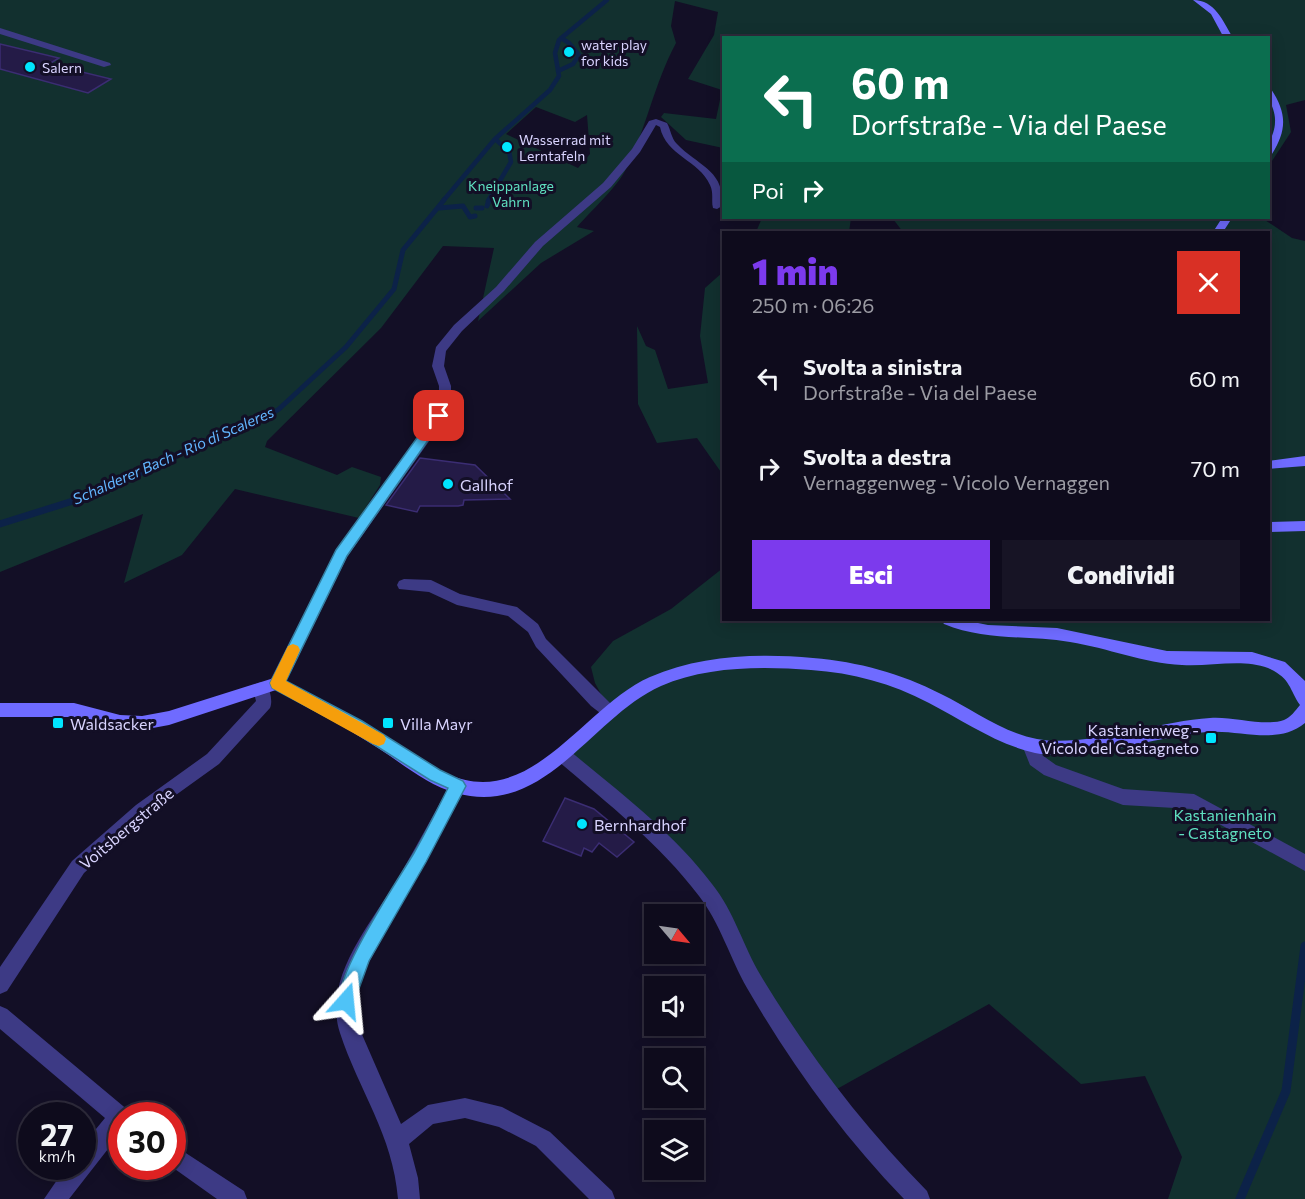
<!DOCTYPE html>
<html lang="it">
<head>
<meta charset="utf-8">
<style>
	:root { --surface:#0e0b1c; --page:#171425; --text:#f1f3f6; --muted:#9b9ba3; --line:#2e2b3b; --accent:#7c3aed }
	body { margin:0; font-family:Commissioner,sans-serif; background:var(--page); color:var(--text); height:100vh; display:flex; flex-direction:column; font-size:22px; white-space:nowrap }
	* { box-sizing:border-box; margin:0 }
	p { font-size:20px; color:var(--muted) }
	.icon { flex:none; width:33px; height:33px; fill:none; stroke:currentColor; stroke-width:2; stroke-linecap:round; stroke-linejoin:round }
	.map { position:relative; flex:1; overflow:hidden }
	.details { position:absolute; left:722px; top:231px; width:548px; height:390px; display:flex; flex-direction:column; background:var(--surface); border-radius:0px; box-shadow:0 3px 15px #0003,0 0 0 2px var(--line) }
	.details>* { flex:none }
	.hud { position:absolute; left:722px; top:36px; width:548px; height:183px; border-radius:0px; box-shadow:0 3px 15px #0003,0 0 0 2px var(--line); background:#0b6e4f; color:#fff; overflow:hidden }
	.needle { width:39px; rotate:119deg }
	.tools { position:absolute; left:644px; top:904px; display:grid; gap:12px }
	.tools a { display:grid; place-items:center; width:60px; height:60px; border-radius:0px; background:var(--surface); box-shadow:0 3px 15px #0003,0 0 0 2px var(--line); font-size:30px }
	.speed { position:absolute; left:18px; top:1102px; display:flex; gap:12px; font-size:30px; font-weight:700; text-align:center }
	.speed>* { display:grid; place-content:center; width:78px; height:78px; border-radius:50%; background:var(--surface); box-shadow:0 3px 15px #0003,0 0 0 2px var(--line); line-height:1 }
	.speed small { font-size:15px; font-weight:400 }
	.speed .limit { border:9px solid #d22; background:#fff; color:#111 }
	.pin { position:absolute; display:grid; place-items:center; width:51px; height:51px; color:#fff; margin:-26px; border-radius:12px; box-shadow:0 3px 9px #0006 }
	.me { position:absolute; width:66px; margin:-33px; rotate:18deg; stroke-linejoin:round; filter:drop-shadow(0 0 4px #0008) }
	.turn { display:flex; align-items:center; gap:21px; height:126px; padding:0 30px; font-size:27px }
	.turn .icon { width:78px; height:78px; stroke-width:2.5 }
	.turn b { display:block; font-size:42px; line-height:51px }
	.then { display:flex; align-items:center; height:57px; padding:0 30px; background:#0003; gap:12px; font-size:22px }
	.round { display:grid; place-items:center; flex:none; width:63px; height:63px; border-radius:0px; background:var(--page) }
	.head { display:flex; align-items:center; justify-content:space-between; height:102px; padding:0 30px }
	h1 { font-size:36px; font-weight:800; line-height:45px; color:var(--accent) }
	.cta { display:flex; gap:12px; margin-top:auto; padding:12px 30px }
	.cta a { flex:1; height:69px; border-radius:0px; background:var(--accent); color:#fff; font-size:24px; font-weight:800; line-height:69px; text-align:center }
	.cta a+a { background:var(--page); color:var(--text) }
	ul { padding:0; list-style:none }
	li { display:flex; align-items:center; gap:18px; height:90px; padding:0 30px }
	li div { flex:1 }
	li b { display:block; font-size:22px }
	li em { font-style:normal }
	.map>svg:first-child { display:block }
	.green { fill:#12302f; fill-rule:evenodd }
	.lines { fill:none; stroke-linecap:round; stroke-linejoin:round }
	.stream-far3 { stroke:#0c2248; stroke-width:4.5 }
	.stream-far2 { stroke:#0c2248; stroke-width:5 }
	.stream-far1 { stroke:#0c2248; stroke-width:7 }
	.stream { stroke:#0c2248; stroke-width:9 }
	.building { fill:#241b47; stroke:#3b2d73; stroke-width:1.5 }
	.street { fill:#3d3a85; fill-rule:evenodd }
	.secondary { fill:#6f6bff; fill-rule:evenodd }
	.route { fill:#4fc3f7; stroke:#337fa1; stroke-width:1.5 }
	.slow { fill:#f59e0b }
	.poi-dot { fill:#00e5ff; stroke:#130f26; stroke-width:2 }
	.labels { text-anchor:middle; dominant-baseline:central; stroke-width:6; stroke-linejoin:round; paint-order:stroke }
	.far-poi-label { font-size:14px; fill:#d9d4ff; stroke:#130f26; text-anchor:start }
	.far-park-label { font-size:14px; fill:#5fe0c0; stroke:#130f26 }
	.far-water-label { font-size:15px; font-style:italic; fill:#62b6ff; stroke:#130f26 }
	.poi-label { font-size:16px; fill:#d9d4ff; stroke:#130f26; text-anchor:start }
	.park-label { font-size:16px; fill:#5fe0c0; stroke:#130f26 }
	.street-label { font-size:16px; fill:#d9d4ff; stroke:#130f26 }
</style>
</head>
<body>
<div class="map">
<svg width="1305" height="1199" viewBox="0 0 1305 1199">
	<rect width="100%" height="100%" fill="#130f26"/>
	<!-- green -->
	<path class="green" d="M0 0H1305V100L1286 105 1291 132 1268 167V38H723V148L686 140 661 117 664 113 716 119 722 90 688 79 714 35 718 12 675 1 671 26 676 43C654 84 646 130 625 171 616 188 590 212 577 227L594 231 541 263 478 321 494 248 443 246 381 328 267 441 265 447 337 475 352 467 381 477 380 485 359 518 235 489 182 555 124 583 143 514 0 572ZM536 107 575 122 587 115 590 154 578 168 506 134Z
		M762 218H1262L1292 238 1305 241V1199H1168L1182 1157 1145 1076 1081 1084 989 1004 828 1094 707 891 564 756 610 711 595 683 591 667 613 641 671 609 723 568V620H1268V232H903L893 219 851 218 849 232H756Z
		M723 272V475L697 438 657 443 638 404 637 326 646 346 655 350 668 389 708 383 700 336 705 288Z"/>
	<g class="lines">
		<!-- stream-far3 -->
		<path class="stream-far3" d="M558 71 573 64 579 55 569 43 561 38
			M443 201 495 139 550 90 559 76 555 53 559 40 607 0
			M488 201 511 162 509 151 495 139"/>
		<!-- stream-far2 -->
		<path class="stream-far2" d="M487 206 489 200
			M439 208 463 206 470 217 475 216
			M476 208H482
			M172 457 206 441 262 420 279 409 346 347 394 289 403 250 444 200"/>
		<!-- stream-far1 -->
		<path class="stream-far1" d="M0 524 95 494 175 456"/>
		<!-- stream -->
		<path class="stream" d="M1240 1199 1286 1091 1305 946"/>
	</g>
	<!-- building -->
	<path class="building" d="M0 44 59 58 49 64 111 79 88 93 0 69Z
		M420 458 475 465 510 499 464 500 463 505 458 506H420L417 512 386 505Z
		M565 798 594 809 634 842 617 857 599 843 592 852 584 848 581 856 543 841Z"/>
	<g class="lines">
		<!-- street -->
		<path class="street" d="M0 28 110 63 111 65 104 67 0 34Z
			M656 119 667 123C671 130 671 138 677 144 698 166 725 170 722 206L717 209 713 208C711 201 714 193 710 185 699 160 666 156 660 127L656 125 640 152 611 187 543 246 504 291 462 331 446 351 444 366 451 386V404L437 430 347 557 283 688 277 689 271 688 269 683 336 550 427 425 439 404V386L432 366 436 347 454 325 496 287 535 242 603 183 632 149 649 121Z
			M404 579 431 580 460 594 517 607 538 624 546 639 618 711 616 716 610 718 604 716 591 706 536 647 528 632 508 616 457 605 429 592 399 589 397 585 399 581Z
			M261 682 267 684C270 691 273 701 270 708L219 764 148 815 84 873 7 991 0 994V967L72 861 136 805 207 754 256 701 253 689 255 684Z
			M1030 738 1036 740 1042 755 1056 765 1123 789 1194 794 1305 854V871L1192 809 1123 805 1044 775 1030 765 1022 745 1024 740Z
			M564 749 570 751C619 792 673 832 712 884 734 911 743 946 761 976 808 1054 863 1126 927 1191L930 1199H904C843 1136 791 1064 747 988 730 958 720 923 699 896 660 844 607 803 558 761L556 756 558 751Z
			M458 779 464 781 467 786 464 791 363 973 356 1000 357 1023 401 1124 428 1105 465 1098 502 1107 550 1132 612 1191 615 1199H589L536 1146 499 1127 465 1118 433 1124 409 1144 418 1178 420 1199H398C393 1135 359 1091 340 1033 322 978 371 924 397 880 416 847 434 814 452 781Z
			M0 1006 7 1009 129 1111 132 1116H122V1131L69 1199H44L66 1167H82V1146L105 1118 0 1029Z
			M172 1144 244 1191 247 1199H217L172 1167Z"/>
		<!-- secondary -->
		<path class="secondary" d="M1193 0C1215 0 1223 21 1233 38H1224L1211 14Z
			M1268 88 1271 89C1287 113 1287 130 1272 154L1268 155C1267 143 1275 134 1275 122 1276 109 1267 100 1268 88Z
			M1222 218H1232L1223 232H1213Z
			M1305 456V466L1268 469V461Z
			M1305 521V531L1268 532V522Z
			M941 620H963L988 625 1057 628 1167 651 1252 652 1285 662 1305 681V723C1277 746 1240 729 1207 732 1157 736 1083 763 1035 753 996 744 964 721 929 703 891 683 853 673 811 670 763 666 706 666 661 686 591 717 546 818 456 793 427 785 403 764 378 748 345 727 311 708 276 690L169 725 142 730 120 729 74 717H0V703H74L120 715 142 716 169 711 277 677 351 715 445 773C531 813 582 707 650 677 700 655 759 653 813 658 859 662 900 673 941 694 972 709 1001 732 1037 739 1085 748 1158 721 1210 718 1232 716 1265 727 1284 720 1291 717 1295 711 1300 705 1289 689 1291 678 1268 668 1242 658 1209 667 1182 665 1143 663 1108 648 1070 642 1027 635 985 641 944 624Z"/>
	</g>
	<!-- route -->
	<path class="route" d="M439 412 443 413V419L347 556 286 681 362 721 440 770 463 781 466 786 426 862 369 961 352 1008 346 1010 340 1008C329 982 398 880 414 853 426 832 437 810 448 788L430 780 351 730 272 688 270 683 336 550 435 413Z"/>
	<!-- slow -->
	<path class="slow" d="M293 644 298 646 300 650 286 681 384 735 386 739 384 744 379 746 373 744 272 688 270 683 286 650 288 646Z"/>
	<!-- markers -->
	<g class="poi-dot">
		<circle cx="569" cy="52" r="6"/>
		<circle cx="30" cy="67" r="6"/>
		<circle cx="507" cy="147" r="6"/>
		<circle cx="448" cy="484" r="6"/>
		<rect x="52" y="717" width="12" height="12" rx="3"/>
		<rect x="382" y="717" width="12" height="12" rx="3"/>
		<rect x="1205" y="732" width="12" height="12" rx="3"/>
		<circle cx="582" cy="824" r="6"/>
	</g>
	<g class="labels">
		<!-- far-poi labels -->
		<g class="far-poi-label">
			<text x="581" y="44">water play<tspan x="581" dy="16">for kids</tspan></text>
			<text x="42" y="67">Salern</text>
			<text x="519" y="139">Wasserrad mit<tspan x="519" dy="16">Lerntafeln</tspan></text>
		</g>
		<!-- far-park labels -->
		<g class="far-park-label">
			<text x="511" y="185">Kneippanlage<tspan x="511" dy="16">Vahrn</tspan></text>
		</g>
		<!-- far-water labels -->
		<g class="far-water-label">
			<text transform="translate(173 455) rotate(-24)">Schalderer Bach - Rio di Scaleres</text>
		</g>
		<!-- poi labels -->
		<g class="poi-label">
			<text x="460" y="484">Gallhof</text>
			<text x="70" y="723">Waldsacker</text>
			<text x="400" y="723">Villa Mayr</text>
			<text x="1199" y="729" text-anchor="end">Kastanienweg -<tspan x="1199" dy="18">Vicolo del Castagneto</tspan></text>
			<text x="594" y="824">Bernhardhof</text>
		</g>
		<!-- park labels -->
		<g class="park-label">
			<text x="1225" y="814">Kastanienhain<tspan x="1225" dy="18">- Castagneto</tspan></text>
		</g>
		<!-- street labels -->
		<g class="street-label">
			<text transform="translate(126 828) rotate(-40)">Voitsbergstraße</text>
		</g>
	</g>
</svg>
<div class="tools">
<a><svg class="needle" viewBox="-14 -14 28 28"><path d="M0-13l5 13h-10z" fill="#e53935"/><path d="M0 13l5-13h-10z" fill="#9b9ba3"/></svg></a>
<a><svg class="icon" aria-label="sound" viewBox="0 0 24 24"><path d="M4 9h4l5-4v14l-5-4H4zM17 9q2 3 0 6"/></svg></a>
<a><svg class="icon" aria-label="search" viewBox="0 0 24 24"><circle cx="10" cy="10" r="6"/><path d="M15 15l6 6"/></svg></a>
<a><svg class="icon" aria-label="layers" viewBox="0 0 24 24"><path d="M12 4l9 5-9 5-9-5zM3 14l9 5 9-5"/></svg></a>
</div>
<div class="speed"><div>27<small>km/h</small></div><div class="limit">30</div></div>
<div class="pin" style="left:439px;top:416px;background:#d93025"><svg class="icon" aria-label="arrive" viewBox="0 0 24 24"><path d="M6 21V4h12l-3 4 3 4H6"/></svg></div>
<svg class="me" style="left:346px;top:1001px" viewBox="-20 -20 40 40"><path d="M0-17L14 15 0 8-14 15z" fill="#4fc3f7" stroke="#fff" stroke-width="4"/></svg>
<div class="hud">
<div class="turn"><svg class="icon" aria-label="left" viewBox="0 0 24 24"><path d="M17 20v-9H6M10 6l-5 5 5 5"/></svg><div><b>60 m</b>Dorfstraße - Via del Paese</div></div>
<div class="then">Poi<svg class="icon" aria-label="right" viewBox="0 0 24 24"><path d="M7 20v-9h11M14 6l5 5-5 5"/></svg></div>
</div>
<section class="details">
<div class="head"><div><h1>1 min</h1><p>250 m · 06:26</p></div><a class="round" style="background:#d93025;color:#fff"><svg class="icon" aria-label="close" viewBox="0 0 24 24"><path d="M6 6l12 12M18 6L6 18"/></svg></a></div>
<ul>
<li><svg class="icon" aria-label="left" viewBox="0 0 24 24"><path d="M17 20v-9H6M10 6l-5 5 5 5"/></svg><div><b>Svolta a sinistra</b><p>Dorfstraße - Via del Paese</p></div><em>60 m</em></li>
<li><svg class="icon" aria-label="right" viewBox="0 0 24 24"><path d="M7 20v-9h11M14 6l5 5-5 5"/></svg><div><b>Svolta a destra</b><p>Vernaggenweg - Vicolo Vernaggen</p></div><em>70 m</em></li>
</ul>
<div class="cta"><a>Esci</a><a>Condividi</a></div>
</section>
</div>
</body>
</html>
